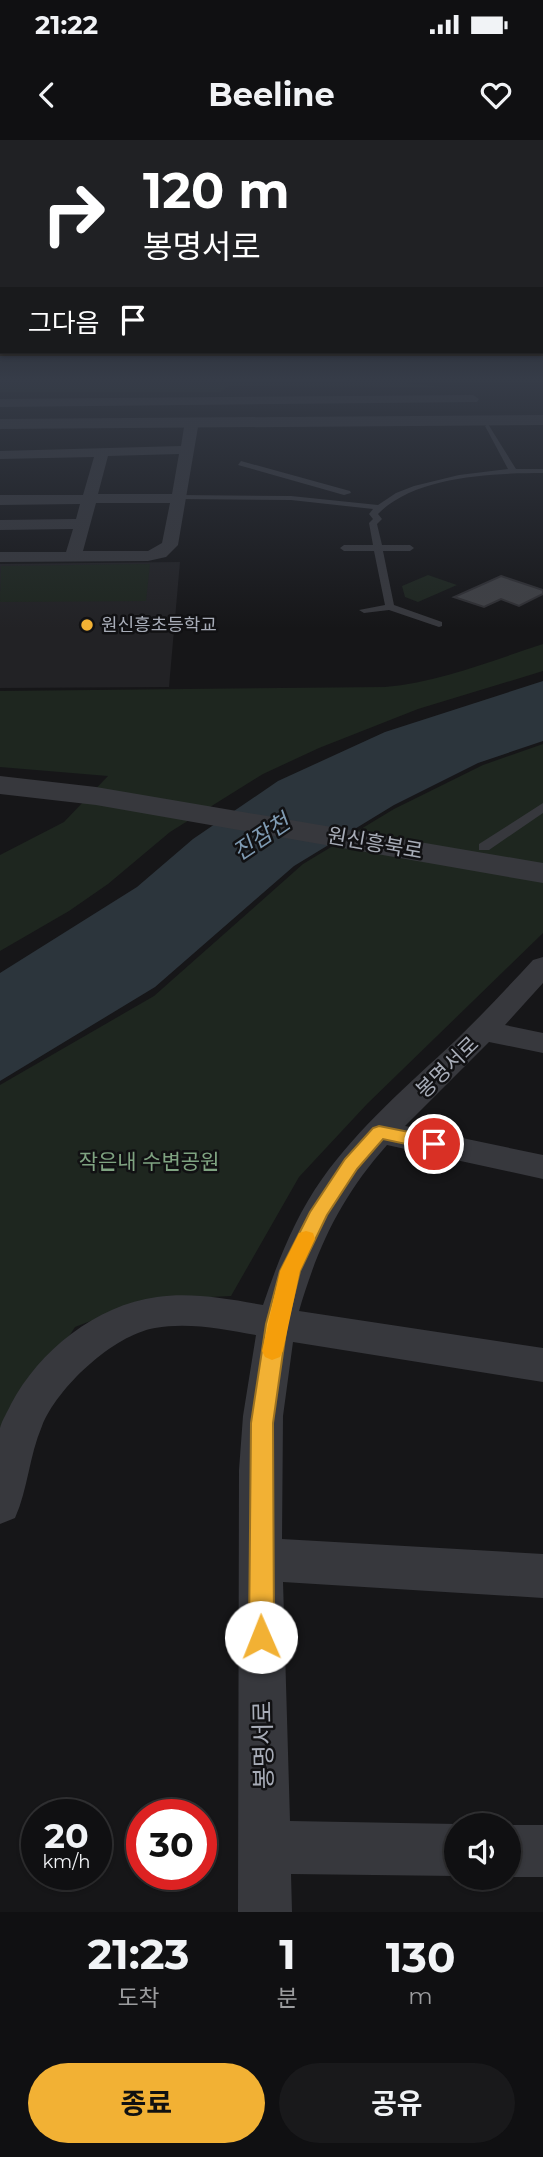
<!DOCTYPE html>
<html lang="ko">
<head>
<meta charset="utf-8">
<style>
	:root { --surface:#101012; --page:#19191b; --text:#f1f3f6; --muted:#9c9d9f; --line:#303032; --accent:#f2b134 }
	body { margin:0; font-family:Montserrat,"Noto Sans KR",sans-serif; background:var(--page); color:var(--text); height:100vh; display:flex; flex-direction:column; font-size:26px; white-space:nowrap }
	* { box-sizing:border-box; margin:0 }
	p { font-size:23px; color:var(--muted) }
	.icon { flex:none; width:38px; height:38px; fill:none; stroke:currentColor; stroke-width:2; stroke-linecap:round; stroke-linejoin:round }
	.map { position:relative; height:1772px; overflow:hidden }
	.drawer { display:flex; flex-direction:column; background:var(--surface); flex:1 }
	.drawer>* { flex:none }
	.hud { position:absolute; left:0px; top:0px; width:544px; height:214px; box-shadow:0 2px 5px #0004,0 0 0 2px var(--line); background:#202124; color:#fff; overflow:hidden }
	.controls { position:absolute; left:444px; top:1673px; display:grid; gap:14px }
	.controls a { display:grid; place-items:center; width:77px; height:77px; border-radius:50%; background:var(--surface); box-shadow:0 2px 5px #0004,0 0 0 2px var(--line); font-size:35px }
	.speed { position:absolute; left:21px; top:1659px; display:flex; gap:14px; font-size:35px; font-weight:700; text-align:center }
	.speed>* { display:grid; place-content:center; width:91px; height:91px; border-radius:50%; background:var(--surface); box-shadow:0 2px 5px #0004,0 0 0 2px var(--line); line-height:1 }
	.speed small { font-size:18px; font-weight:400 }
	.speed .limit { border:10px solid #d22; background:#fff; color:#111 }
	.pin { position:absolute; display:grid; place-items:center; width:60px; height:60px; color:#fff; margin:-30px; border:4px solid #fff; border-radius:50%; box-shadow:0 2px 7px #0007 }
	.me { position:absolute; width:77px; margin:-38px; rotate:359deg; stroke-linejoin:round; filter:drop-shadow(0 0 5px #0008) }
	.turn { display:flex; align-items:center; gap:24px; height:147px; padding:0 28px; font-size:32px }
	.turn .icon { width:91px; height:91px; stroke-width:2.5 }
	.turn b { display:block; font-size:49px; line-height:60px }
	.then { display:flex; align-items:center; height:66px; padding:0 28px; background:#0003; gap:14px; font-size:26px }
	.eta { display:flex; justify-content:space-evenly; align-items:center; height:119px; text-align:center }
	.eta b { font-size:42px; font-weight:700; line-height:49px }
	.button { display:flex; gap:14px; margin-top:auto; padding:14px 28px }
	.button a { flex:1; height:80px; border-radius:42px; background:var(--accent); color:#111; font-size:28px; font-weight:700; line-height:80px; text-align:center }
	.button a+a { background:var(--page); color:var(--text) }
	.status { display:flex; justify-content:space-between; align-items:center; height:49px; padding:0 35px; background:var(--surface); direction:ltr }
	.status svg { height:19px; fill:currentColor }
	header { display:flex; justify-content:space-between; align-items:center; height:91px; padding:0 28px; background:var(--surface); font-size:32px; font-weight:700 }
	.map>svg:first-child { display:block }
	.built { fill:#222225 }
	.green { fill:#1e261f }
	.water { fill:#2c353c }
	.building { fill:#404145; stroke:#303034; stroke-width:2 }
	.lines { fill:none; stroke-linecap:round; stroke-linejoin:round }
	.service { fill:#37383d; fill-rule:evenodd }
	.minor { fill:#37383d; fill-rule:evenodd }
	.tertiary { fill:#37383d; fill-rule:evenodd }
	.route { fill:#f2b134; stroke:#9d7322; stroke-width:2 }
	.slow { fill:#f59e0b }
	.poi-dot { fill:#f2b134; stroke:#111113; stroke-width:2.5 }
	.labels { text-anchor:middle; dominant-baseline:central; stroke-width:5; stroke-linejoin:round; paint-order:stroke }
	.far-poi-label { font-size:18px; fill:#a8adb8; stroke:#111113; text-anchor:start }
	.street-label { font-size:21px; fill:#a8adb8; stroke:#111113 }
	.park-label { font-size:21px; fill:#7fa381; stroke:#111113 }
	.water-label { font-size:23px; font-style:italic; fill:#7f9bb3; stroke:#111113 }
	.near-street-label { font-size:24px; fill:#a8adb8; stroke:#111113 }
</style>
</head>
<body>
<div class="status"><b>21:22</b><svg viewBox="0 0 49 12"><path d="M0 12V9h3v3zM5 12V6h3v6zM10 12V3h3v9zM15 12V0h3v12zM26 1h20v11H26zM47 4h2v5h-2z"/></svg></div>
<header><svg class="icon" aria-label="back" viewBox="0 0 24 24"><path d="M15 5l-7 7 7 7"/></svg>Beeline<svg class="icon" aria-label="heart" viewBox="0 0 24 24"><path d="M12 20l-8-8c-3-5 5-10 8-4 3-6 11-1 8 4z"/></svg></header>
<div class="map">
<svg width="543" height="1772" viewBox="0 0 543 1772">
	<rect width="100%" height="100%" fill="#161618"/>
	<!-- built -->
	<path class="built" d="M180 422 169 547 0 548V424Z"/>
	<!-- green -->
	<path class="green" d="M0 241C34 241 68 244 101 243 214 242 330 233 442 247L230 246 220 252H0Z
		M150 424 146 461 0 462 1 426Z
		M428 435 457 445 418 462 405 457 402 446Z
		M543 504V531L418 569 319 608 263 634 170 692 108 744 69 771 0 811V715L64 682 108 636 0 627V551L385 547C439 542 491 521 543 504Z
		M543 604V793L367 964 299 1037 231 1156 145 1160 75 1187 0 1302V945L154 856 303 724 394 669 483 625Z"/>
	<!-- water -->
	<path class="water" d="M543 541V601L478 623 394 665 294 726 155 847 0 941V833L137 747 193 699 278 641 385 592Z"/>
	<!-- building -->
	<path class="building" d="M501 436 543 450V454L519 466 501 459 484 467 454 457Z"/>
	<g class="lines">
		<!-- service -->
		<path class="service" d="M488 284 516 329H543V333C494 333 414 336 378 374L382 379 377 384 382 405H410L414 408 410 411H383L394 465 442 482V486L439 487 389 470 364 473 359 470 385 465 374 411H344L340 408 344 405H373L369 383 373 379 369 374 373 369 291 360 179 359 175 357 179 355 291 356 378 365 396 353 414 346 459 335 508 329 485 286Z
			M241 321 350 351 351 353 344 355 238 325Z
			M543 663V673L489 710H479V704Z"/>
		<!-- minor -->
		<path class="minor" d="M473 255 479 259 477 262 0 267V259Z
			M191 283 198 287 178 405 166 417 148 421 0 422V412H66L73 389 0 390V380L76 379 80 364 0 365V355H83L94 317 0 319V311L181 306 184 287ZM179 314 172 354H98L108 316ZM96 363H170L162 403 148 411H83Z
			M543 817V843L505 885 543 893V913L489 902 405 986 543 1015V1039L387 1005C341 1057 318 1106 299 1171L543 1208V1242L293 1202 283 1276 282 1399 543 1414V1458L283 1442 290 1681 457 1684 461 1685H457V1736L291 1734 292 1772H238L239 1330 243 1276 256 1195C223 1189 188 1182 155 1188 113 1195 57 1248 42 1286 29 1316 28 1349 15 1378L0 1384C0 1358 0 1311 0 1288 2 1280 8 1271 11 1264 39 1211 96 1165 157 1157 192 1152 229 1159 263 1165 278 1121 295 1077 322 1039 359 987 408 945 455 901 482 875 508 847 533 820Z
			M508 1685H543V1737H509Z"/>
		<!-- tertiary -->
		<path class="tertiary" d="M543 275V285L0 289V279Z
			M0 636 96 647 543 723V743L96 665 0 654Z"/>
	</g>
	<!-- sky -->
	<linearGradient id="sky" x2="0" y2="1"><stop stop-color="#0c0c0d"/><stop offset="0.49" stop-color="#363c48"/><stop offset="1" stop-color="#363c48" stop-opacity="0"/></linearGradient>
	<rect width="543" height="489" fill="url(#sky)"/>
	<!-- route -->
	<path class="route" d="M379 986 434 997 440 999 443 1004 440 1008 434 1010 383 999 357 1029 327 1075 300 1131 287 1184 273 1283 274 1497 270 1506 261 1510 253 1506 249 1497 251 1283 266 1184 280 1131 310 1072 345 1019 373 988Z"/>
	<!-- slow -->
	<path class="slow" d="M306 1091 313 1093 315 1099 300 1131 283 1211 280 1217 272 1220 265 1217 262 1211 280 1131 299 1093Z"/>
	<!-- markers -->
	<circle class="poi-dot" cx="87" cy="485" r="7"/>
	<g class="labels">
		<!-- far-poi labels -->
		<g class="far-poi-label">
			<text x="101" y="485">원신흥초등학교</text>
		</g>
		<!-- street labels -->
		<g class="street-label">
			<text transform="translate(375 703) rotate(10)">원신흥북로</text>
			<text transform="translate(447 927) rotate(-44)">봉명서로</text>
		</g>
		<!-- park labels -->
		<g class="park-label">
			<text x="149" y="1021">작은내 수변공원</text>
		</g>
		<!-- water labels -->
		<g class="water-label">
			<text transform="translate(261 697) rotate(-34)">진잠천</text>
		</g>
		<!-- near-street labels -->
		<g class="near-street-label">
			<text transform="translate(263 1605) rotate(-91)">봉명서로</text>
		</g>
	</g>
</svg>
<div class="controls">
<a><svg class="icon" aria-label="sound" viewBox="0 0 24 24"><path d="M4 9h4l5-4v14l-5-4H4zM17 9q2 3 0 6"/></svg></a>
</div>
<div class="speed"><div>20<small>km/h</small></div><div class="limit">30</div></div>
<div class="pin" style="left:434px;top:1004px;background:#d93025"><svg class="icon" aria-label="arrive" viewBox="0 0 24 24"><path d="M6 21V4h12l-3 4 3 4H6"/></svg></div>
<svg class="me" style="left:261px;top:1497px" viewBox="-20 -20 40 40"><circle r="19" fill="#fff"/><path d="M0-13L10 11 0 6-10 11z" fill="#f2b134"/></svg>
<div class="hud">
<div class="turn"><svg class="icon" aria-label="right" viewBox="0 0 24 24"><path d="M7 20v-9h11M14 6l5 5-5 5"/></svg><div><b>120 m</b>봉명서로</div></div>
<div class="then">그다음<svg class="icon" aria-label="arrive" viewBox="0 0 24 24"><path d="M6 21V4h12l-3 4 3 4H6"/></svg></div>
</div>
</div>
<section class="drawer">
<div class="eta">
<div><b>21:23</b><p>도착</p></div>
<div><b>1</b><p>분</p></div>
<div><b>130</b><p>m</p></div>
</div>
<div class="button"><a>종료</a><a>공유</a></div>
</section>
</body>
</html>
